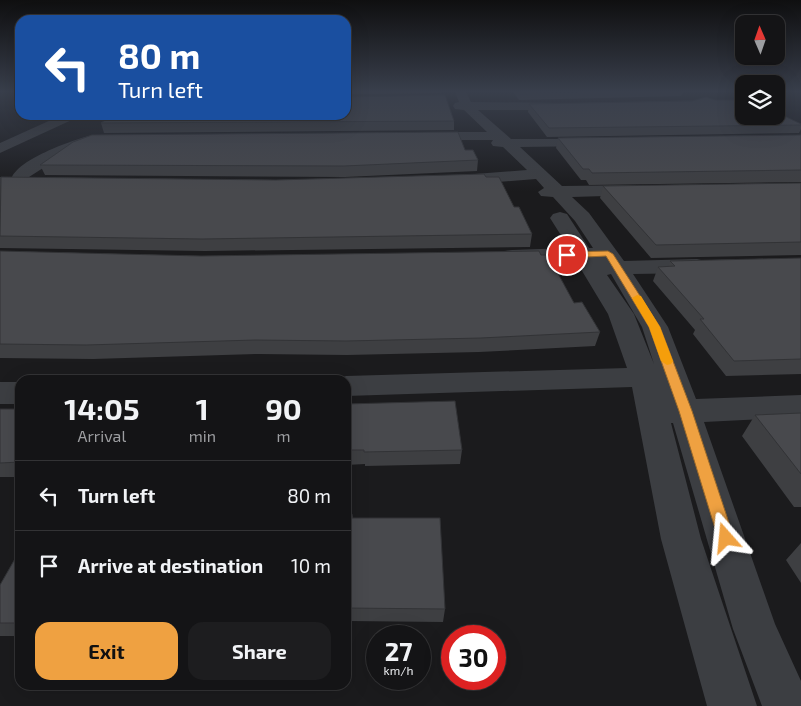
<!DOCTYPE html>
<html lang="en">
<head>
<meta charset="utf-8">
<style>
	:root { --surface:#141416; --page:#1d1d1f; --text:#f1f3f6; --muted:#9d9ea1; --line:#333335; --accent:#efa141 }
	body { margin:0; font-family:"Exo 2",sans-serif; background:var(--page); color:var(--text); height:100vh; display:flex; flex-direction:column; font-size:19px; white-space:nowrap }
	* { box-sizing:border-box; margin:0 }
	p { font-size:16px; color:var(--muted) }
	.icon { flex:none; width:28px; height:28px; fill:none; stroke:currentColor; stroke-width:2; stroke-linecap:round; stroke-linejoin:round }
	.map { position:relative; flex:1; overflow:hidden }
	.drawer { position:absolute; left:15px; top:375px; width:336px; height:315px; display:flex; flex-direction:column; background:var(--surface); border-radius:15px; box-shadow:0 5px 20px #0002,0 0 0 1px var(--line) }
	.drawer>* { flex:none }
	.top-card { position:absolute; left:15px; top:15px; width:336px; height:105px; border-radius:15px; box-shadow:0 5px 20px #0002,0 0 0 1px var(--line); background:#1a4fa0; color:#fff; overflow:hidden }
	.needle { width:32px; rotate:358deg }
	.fabs { position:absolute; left:735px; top:15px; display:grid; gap:10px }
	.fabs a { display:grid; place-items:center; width:50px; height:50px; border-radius:10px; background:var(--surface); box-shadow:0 5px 20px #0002,0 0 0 1px var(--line); font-size:25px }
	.speed { position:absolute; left:366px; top:625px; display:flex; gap:10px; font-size:25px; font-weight:700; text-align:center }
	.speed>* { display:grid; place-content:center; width:65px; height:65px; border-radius:50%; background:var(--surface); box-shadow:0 5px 20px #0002,0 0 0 1px var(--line); line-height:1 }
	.speed small { font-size:12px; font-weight:400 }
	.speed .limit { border:8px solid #d22; background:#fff; color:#111 }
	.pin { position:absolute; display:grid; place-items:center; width:42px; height:42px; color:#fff; margin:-21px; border:2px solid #fff; border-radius:50%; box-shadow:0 1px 5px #0007 }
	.me { position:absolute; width:55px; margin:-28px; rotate:342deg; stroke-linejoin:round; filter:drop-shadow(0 0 4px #0008) }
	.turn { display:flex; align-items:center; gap:18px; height:105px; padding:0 20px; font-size:22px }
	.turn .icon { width:65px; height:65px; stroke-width:2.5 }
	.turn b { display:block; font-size:35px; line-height:42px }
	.eta { display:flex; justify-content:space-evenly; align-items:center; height:85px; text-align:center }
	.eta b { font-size:30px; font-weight:700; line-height:35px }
	.primary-button { display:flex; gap:10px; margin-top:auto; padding:10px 20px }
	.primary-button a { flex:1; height:58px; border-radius:15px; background:var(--accent); color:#111; font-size:20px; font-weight:700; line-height:58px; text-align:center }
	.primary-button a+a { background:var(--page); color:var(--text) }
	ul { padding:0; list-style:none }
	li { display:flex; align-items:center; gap:15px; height:70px; padding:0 20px; border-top:1px solid var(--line) }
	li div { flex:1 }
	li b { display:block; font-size:19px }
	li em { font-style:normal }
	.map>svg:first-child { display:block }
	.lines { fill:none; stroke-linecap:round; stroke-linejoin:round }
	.minor { fill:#3c3e42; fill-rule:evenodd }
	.tertiary { fill:#3c3e42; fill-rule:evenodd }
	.wall { fill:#3e3f42 }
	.building { fill:#48494d; stroke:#323336 }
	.route { fill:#efa141; stroke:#9b692a }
	.slow { fill:#f59e0b }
</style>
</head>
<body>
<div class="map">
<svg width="801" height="706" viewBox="0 0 801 706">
	<rect width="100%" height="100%" fill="#1b1b1d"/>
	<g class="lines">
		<!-- minor -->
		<path class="minor" d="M455 92H466L471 102 570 103 572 106 566 110H478L511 139H600L602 142 600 145 595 146 520 147 562 186 639 185 645 186 648 190 645 194 639 195 572 197 589 213 624 261 697 259 705 261 708 266 705 271 697 273 633 274 668 327 696 399 801 395V417L704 422 775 624 801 681V706H762L733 629 673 423H671L701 539 757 706H707L661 539 632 387 346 396V380H335L346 376 627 368 608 314 576 261 512 262 504 261 501 256 504 251 512 250 569 248 550 218 553 214 560 212 567 214 589 248H593L575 221 553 197 541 196 538 192 544 188 536 179 462 185 456 184 454 180 456 176 462 175 527 170 503 147 493 146 491 143 493 140H424L417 136 424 132H487L464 110 455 109 453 106 455 103 459 102ZM611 274 642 327 654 364 634 314 607 275Z
			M93 135 98 136 100 139 98 142 68 152 29 177 57 178 59 182 57 186 19 187 13 186 11 182C11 161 75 139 93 135Z
			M0 382H20V404H0Z"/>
		<!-- tertiary -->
		<path class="tertiary" d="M62 115H78L76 118 0 153V143Z"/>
	</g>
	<!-- wall -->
	<path class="wall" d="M346 92H441V93L346 94Z
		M513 92H683L681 96 519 100Z
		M715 100 801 124V129L799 133 547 137 528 112 529 104Z
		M454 121V130L104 133 101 123Z
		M801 135V182L589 185 586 180H581L556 148 558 138Z
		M465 150 478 160 477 171 345 177 45 175 40 165Z
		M0 177 276 180 486 177 514 207 532 234 530 247 205 251 0 248Z
		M801 183V255L651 258 600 198 603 186Z
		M0 251 201 256 541 255 574 303 600 332 595 346 479 352 347 355 258 354 93 359 0 358Z
		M801 258V374L726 376 693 334 695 330 653 281 658 267H668L670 261Z
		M346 404 462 450 460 464 365 466V464L346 465Z
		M0 409H20V477H0Z
		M801 413V507H794L742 436 755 415Z
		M346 514H352L353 518 445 609 443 622 348 621V622H346Z
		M801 543V583L786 560Z
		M20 550V636H0V585Z"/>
	<!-- building -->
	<path class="building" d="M518 92H577L520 94Z
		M445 95 454 121 101 123 113 115H346V97Z
		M706 97 715 100H744V116H776V112L801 124V125L549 128 529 104 692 101Z
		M458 132 465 150H473L478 160 344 166 40 165 73 142 92 135Z
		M801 135V170L592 173 589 169H583L558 138Z
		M484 174 486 177H499L514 207H519L532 234 202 239 0 236 1 177 276 180Z
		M801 183V242L656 245 603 186Z
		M0 251 201 256 539 251 541 255H548L574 303 582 302 600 332 481 338 346 341 255 340 86 345 0 344Z
		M801 258V359L734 361 700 319H704L658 267 675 266 670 261Z
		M455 401 462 450 364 452V450H346V404Z
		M0 409H20V462L0 463Z
		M801 413V474L755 415Z
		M346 514H352V518H440L445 609 346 608Z
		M20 550V623H0V585Z"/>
	<!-- sky -->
	<linearGradient id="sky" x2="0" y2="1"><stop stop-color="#0f0f10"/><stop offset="0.48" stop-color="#393f4c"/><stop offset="1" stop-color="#393f4c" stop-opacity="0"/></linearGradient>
	<rect width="801" height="191" fill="url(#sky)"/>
	<!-- route -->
	<path class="route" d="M608 251 613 254 660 327 692 411 734 538 731 543 726 545 720 543 718 538 679 411 649 327 606 256 567 258 562 255 567 252Z"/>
	<!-- slow -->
	<path class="slow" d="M637 295 641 296 660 327 673 361 671 364 667 365 661 361 649 327 632 298Z"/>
</svg>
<div class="fabs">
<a><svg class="needle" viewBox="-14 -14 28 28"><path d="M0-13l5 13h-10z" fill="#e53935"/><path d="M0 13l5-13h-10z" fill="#9d9ea1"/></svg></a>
<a><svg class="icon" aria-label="layers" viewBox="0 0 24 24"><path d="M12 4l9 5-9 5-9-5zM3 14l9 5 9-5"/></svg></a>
</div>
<div class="speed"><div>27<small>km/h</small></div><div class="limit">30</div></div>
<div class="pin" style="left:567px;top:255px;background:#d93025"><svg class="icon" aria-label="arrive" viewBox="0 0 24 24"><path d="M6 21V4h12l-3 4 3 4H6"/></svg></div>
<svg class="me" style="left:726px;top:538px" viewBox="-20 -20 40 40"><path d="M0-17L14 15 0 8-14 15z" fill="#efa141" stroke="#fff" stroke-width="4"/></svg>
<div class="top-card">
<div class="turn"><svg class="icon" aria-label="left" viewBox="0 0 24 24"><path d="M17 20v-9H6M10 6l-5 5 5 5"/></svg><div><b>80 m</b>Turn left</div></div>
</div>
<section class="drawer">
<div class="eta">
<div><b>14:05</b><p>Arrival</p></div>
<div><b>1</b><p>min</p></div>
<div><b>90</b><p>m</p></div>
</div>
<ul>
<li><svg class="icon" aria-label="left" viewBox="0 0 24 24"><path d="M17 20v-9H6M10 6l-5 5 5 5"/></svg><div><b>Turn left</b></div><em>80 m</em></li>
<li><svg class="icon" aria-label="arrive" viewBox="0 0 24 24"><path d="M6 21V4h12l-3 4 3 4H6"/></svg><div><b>Arrive at destination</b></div><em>10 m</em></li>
</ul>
<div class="primary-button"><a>Exit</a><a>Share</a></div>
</section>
</div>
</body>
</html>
